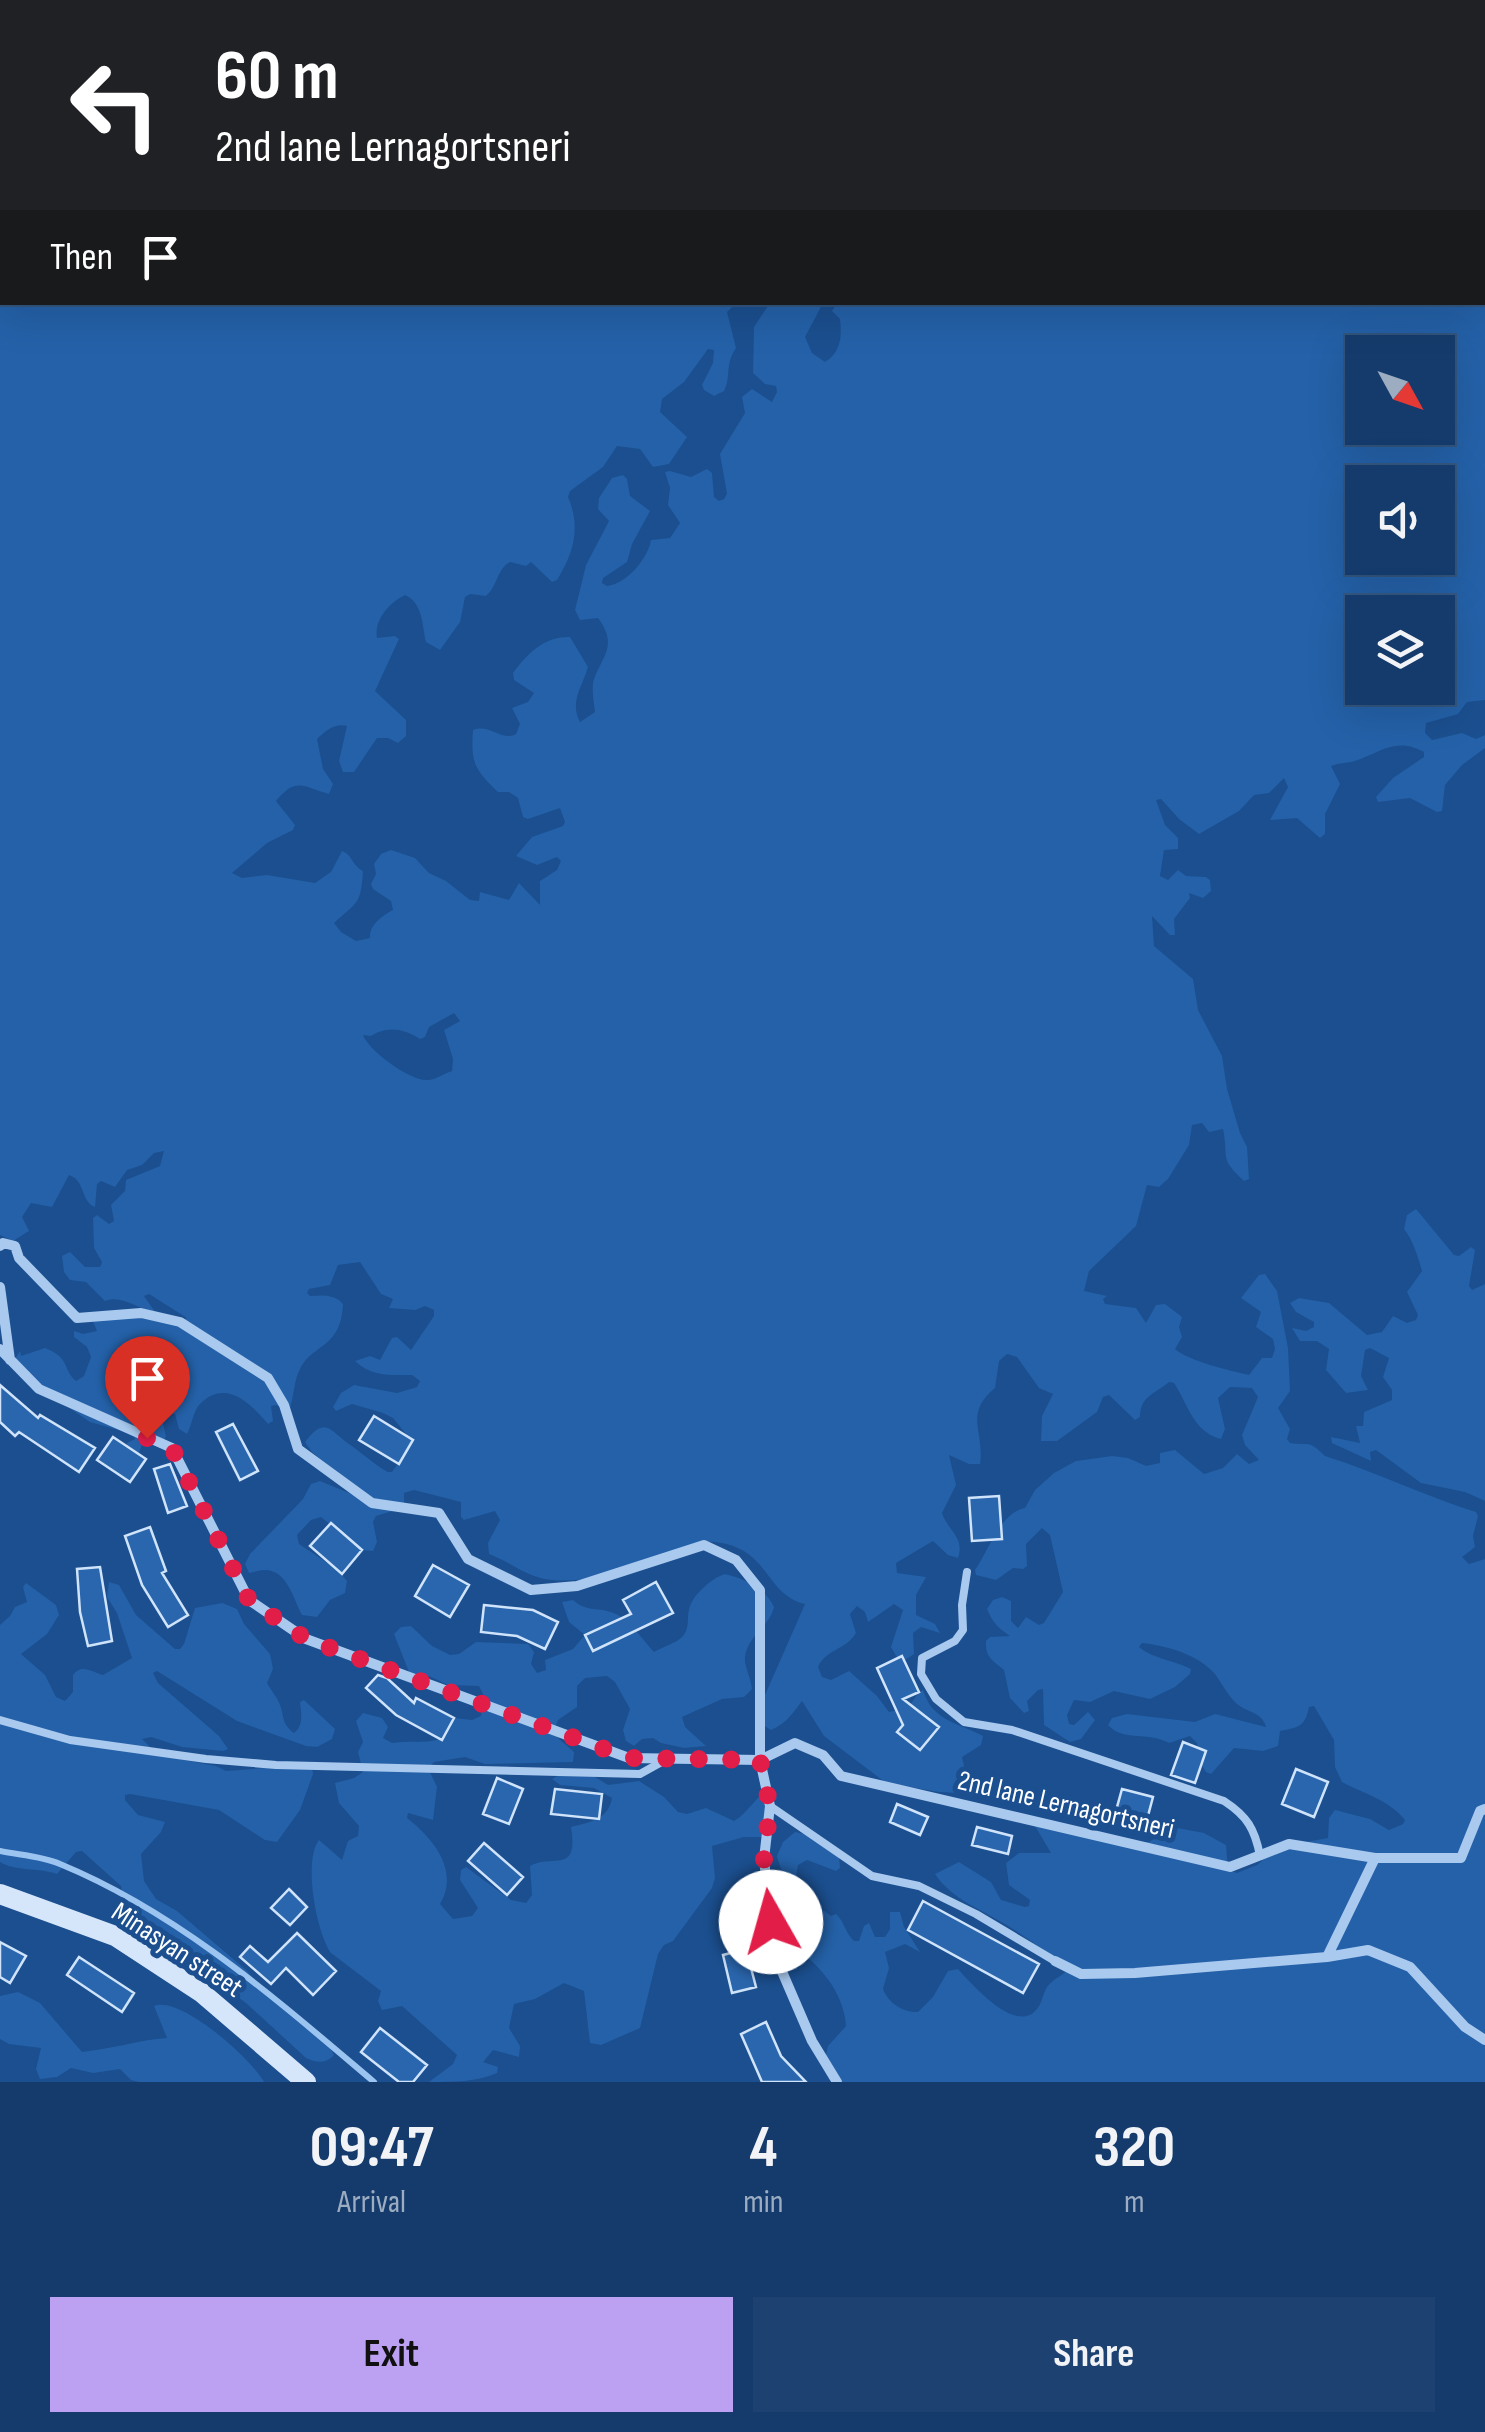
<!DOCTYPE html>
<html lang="en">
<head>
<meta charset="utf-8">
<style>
	:root { --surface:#143b6b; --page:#1d4271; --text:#f1f3f6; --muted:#9dadc1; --line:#33557e; --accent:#bca0f2 }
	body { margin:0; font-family:"Sofia Sans Condensed",sans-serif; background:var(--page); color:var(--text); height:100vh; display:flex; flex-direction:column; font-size:38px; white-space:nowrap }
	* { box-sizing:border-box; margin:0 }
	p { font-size:32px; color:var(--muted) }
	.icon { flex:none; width:55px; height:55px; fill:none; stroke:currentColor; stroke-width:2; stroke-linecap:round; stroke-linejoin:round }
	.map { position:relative; height:2082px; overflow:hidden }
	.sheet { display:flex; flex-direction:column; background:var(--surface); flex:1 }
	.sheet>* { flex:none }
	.banner { position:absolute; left:0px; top:0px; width:1485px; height:305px; box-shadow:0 10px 40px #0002,0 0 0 2px var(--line); background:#202124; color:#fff; overflow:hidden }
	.needle { width:65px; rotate:130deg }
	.buttons { position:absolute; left:1345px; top:335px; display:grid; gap:20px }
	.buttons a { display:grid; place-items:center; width:110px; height:110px; border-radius:0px; background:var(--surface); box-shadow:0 10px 40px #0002,0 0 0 2px var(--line); font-size:50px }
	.pin { position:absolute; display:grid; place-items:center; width:85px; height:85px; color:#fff; margin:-102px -42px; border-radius:50% 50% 50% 0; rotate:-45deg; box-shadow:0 0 10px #0007 }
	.pin .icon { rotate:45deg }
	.me { position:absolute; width:110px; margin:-55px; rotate:353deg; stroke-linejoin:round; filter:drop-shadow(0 0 8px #0008) }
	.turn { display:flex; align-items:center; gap:35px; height:210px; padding:0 50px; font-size:45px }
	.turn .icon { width:130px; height:130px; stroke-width:2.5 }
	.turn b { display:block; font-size:70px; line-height:85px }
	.then { display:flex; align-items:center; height:95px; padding:0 50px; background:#0003; gap:20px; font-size:38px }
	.eta { display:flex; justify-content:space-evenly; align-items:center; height:170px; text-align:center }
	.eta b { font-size:60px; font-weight:700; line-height:70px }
	.action { display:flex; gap:20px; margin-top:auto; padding:20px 50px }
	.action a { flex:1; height:115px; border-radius:0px; background:var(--accent); color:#111; font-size:40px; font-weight:700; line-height:115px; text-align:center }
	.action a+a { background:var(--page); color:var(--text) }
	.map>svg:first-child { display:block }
	.green { fill:#2461a8; fill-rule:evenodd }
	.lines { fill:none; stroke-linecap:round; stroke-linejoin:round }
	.stream { stroke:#9cc4f0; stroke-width:6 }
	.building { fill:#2a66ad; stroke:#cfe3fa; stroke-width:2.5 }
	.lane { stroke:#a9c9ee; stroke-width:8 }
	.street { stroke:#a9c9ee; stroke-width:10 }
	.secondary { stroke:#d6e6fa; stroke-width:20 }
	.route { stroke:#e11d48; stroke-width:18; stroke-dasharray:0 32.4 }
	.labels { text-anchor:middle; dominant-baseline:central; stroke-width:10; stroke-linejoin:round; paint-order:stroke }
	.street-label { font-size:28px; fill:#fff; stroke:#1b4f8f }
</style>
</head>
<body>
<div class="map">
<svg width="1485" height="2082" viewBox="0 0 1485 2082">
	<rect width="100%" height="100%" fill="#1b4f8f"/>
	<!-- green -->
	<path class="green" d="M0 0 1167 2H2V302L736 303 727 312 736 348C724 366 732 375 724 391L714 396 704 390 702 385 713 363 714 350 708 349 684 382 662 399 660 412 687 437 669 464 653 467 640 449 617 446 603 467 570 491 568 497C581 527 574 553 557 580L552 582 531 562 526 566 510 562C496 570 498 586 486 596L470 594 465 597 460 622 440 650 426 642C422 625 423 603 405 595 389 603 374 620 377 638L395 636 399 639 375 691 406 720V736L398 743 388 738H377L354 772H343L339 761 347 726C334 723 326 731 317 739L323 769 333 784 329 794C304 787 296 776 276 801L295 825 293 830 267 843 232 873 242 878 267 875 315 883 331 872 342 851C352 854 353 867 363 871 361 905 357 902 334 923L341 932 356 941 370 938C369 925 382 916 393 910L391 901 373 889 371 884 376 874 374 864 381 854 391 850 415 858 429 873 446 881 470 900 479 901 480 892 509 900 519 883 540 905V881L557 870 561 861 557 857 537 865 516 856 532 837 563 826 565 822 560 808 528 819 523 817 518 798 509 792H498C473 768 471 762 473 730 490 723 502 742 516 734L520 724 512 708 528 702 534 693 514 680 513 673C527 654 544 636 570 637L588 667C583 686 569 701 580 722L595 712C594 703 591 688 594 679 603 655 618 645 598 618L580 620 575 610 586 565 609 521 598 509 599 498 612 478 623 475 627 479 630 496 650 511 632 544 627 562 603 578 602 583 607 586C627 584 648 558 651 540L670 538 680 523 668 505 670 488 665 472 670 471 691 477 707 469 712 473 714 497 719 501 724 499 727 494 720 454 745 413 742 397 752 389 772 402 777 392 776 386 765 384 753 373 754 327 770 303H823L805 337 812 353 825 362C841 352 842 336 840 319L832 311 837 303 1482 302 1485 203V700L1467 702 1458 714 1426 723 1425 733 1432 740 1462 733 1476 739 1485 735V748L1462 765 1445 785 1442 811 1437 812 1410 798 1378 802 1376 797 1393 778 1424 757V752C1396 737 1383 751 1355 761 1348 763 1339 763 1331 766L1340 784 1325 814V834L1320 838 1297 818 1270 820 1288 787 1284 778 1269 793 1254 795 1239 811 1199 834 1179 819 1161 799 1156 800 1165 825 1178 838V849L1164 850 1160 876 1168 880 1178 870 1186 876 1206 877 1210 880 1211 891 1203 898 1189 893 1190 898 1174 919 1175 935H1170L1152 916 1154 946 1193 979 1198 1010 1222 1056 1227 1089 1240 1133 1247 1147 1249 1179 1244 1181C1218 1157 1229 1158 1223 1129L1209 1132 1202 1123 1192 1125 1189 1145 1168 1179 1159 1187 1147 1185 1136 1226 1089 1271 1084 1291 1107 1296 1103 1299 1105 1304 1136 1308 1146 1323 1156 1305 1165 1304 1182 1317 1179 1327 1182 1337 1175 1349C1191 1362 1228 1370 1249 1375L1262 1358H1272L1275 1349 1273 1339 1256 1327 1261 1312 1241 1298 1259 1275 1265 1274 1277 1291 1288 1348 1290 1391 1278 1408 1290 1429 1287 1439 1290 1443C1309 1446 1308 1439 1325 1456 1376 1472 1425 1496 1476 1512L1478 1516 1473 1536 1475 1547 1462 1557 1469 1564 1485 1559V2082H842L826 2055 828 2046 846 2026C844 1991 816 1959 786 1943L784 1921 780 1918 770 1919 763 1911 770 1905 784 1903C791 1886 781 1873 777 1856L783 1842 795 1832 805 1834 839 1857 840 1868 836 1871 807 1860 798 1865 796 1876 808 1898 831 1916 836 1914C845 1922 845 1933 854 1941H859L864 1926 869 1923 875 1937H885L890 1929V1912H900L904 1927 920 1952 905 1944 885 1952 889 1968 883 1989C888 2003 904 2013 918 2012L933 1997 948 1971 958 1969C971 1983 1016 2036 1037 2009 1042 2003 1043 1993 1047 1987 1054 1977 1065 1976 1071 1965 1047 1955 1030 1939 1008 1926 983 1910 952 1900 935 1874L959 1862 991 1882 1001 1900 1025 1907 1029 1906 1030 1900 1009 1885 1006 1863 1019 1853H1051L1035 1826 1124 1843 1149 1842 1172 1827 1204 1833 1226 1845 1228 1870 1237 1873 1257 1865 1278 1847 1328 1838 1329 1818 1335 1810 1370 1819 1389 1830 1403 1824 1405 1820C1388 1799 1364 1794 1342 1782L1335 1767 1334 1740 1314 1706 1309 1707C1305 1727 1299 1727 1280 1731L1278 1746 1263 1751 1234 1748 1211 1774 1206 1772 1201 1764 1197 1743 1190 1736 1169 1743C1147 1731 1123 1742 1108 1725L1112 1718 1127 1714 1195 1722 1215 1714 1266 1727C1262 1712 1248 1713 1237 1704 1227 1695 1222 1683 1214 1673 1197 1654 1167 1646 1142 1643L1139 1647C1153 1659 1174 1660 1191 1669L1190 1674 1175 1687 1150 1699 1114 1691 1090 1702 1074 1700 1067 1715 1069 1724 1074 1725 1088 1712 1095 1720 1081 1739 1070 1742 1044 1725 1043 1689 1038 1690 1027 1701 1029 1711 1024 1713 1010 1698 1004 1670C992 1660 985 1657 986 1641L990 1637 1010 1636C999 1629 992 1622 987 1609L993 1600 1002 1597 1011 1601V1621L1018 1628 1026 1617 1039 1625 1044 1623 1063 1592 1050 1535 1042 1528 1026 1544 1027 1566 1023 1569 1013 1568 996 1580 976 1575 975 1570C989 1550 1000 1513 1025 1508L1035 1490 1054 1473 1076 1461 1112 1456 1128 1458 1146 1466 1160 1463V1453L1175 1450 1204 1474 1223 1468 1237 1454 1249 1464 1259 1460 1245 1445 1242 1435 1258 1397 1252 1388 1230 1387 1218 1398 1225 1429 1221 1439C1193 1432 1188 1404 1174 1383L1169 1382C1155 1394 1140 1396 1140 1417L1135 1420 1109 1395 1103 1397 1097 1412 1057 1441H1041L1042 1416 1053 1394 1039 1388 1017 1357 1007 1354 999 1361 995 1388C963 1414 985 1432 980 1464H969L949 1455 956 1485 942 1513C948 1531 965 1537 958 1558L948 1555 933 1541 896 1563 897 1573 926 1577 916 1595V1615L935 1624 940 1633 921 1627 913 1633 914 1654 905 1660 896 1656 891 1647 903 1610 894 1604 868 1622 865 1612 857 1606 850 1614 856 1633C846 1650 826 1649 818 1667L822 1677 831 1680 849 1671 877 1696 889 1712 908 1708 919 1692 923 1690C932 1721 959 1723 983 1736L981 1745 962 1757 969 1788 960 1793 939 1792 886 1783 824 1736 802 1701C792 1714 787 1723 771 1730L763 1725 765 1695 805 1604C764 1594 770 1548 715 1542 703 1540 690 1548 678 1551 638 1564 595 1584 552 1580 527 1578 511 1562 489 1554L488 1543 500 1520 495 1511 464 1520 461 1517V1502L414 1490 404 1493V1504L396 1510 376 1516 373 1522 377 1542 373 1551 362 1550 321 1517 311 1520 297 1535 299 1544 338 1570 347 1581 345 1593 330 1600 317 1617 302 1615C294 1601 288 1571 266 1570 260 1570 254 1572 249 1573L245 1564 250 1554 303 1499 311 1484 320 1481 354 1495C348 1469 317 1465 305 1442 326 1415 330 1431 349 1444 362 1453 375 1465 388 1472H392L408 1449 406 1434 393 1418 383 1413 352 1404 336 1411 333 1407 341 1393 354 1385 397 1393 417 1387 420 1381 412 1375C391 1375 371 1377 355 1361L370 1356 380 1360 392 1338 397 1337 411 1350 434 1316V1310L425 1306 415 1310 389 1308 393 1299 381 1294 360 1262 338 1265 330 1285 309 1289 307 1293 310 1296C322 1295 335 1294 343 1304 341 1349 313 1343 300 1369 294 1380 294 1396 290 1408L285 1410 276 1405 271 1406 273 1421 268 1424C251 1404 226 1378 200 1404 193 1411 192 1425 187 1434L179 1429 175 1414 165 1412 162 1420 166 1436 164 1440 144 1439 137 1458 126 1448 127 1443 135 1439 133 1434 90 1422 49 1394 14 1361 20 1351 21 1356 45 1348C71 1358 62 1369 76 1381L84 1376 91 1357 87 1347 74 1337V1331L83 1334 97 1331 91 1317C111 1319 129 1316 148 1317 162 1318 174 1325 187 1318L149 1294 144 1296 155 1312C137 1309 122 1294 105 1301L86 1282 70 1280 64 1272 62 1256 70 1252 85 1267H100L102 1262 94 1248 93 1218 97 1215 109 1224 114 1221 111 1205 125 1191 126 1180 160 1166 164 1151 154 1153 142 1165 127 1170 115 1187 101 1181 97 1184 95 1207C80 1201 86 1181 69 1175L52 1207 31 1203 22 1217 29 1231 13 1241 0 1235ZM1362 352H1438V428H1362ZM1362 482H1438V558H1362ZM1362 612H1438V688H1362ZM454 1013 460 1021 444 1030 453 1059 452 1071C445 1073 435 1080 428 1080 411 1082 368 1050 363 1035L371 1036C387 1026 403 1028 420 1039L425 1037 429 1027Z
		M1416 1209 1454 1255 1459 1256 1471 1247 1475 1250 1469 1286 1472 1290 1485 1284V1501L1465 1492 1421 1483 1376 1450 1370 1452 1371 1461 1332 1443 1331 1437 1360 1443 1356 1426H1363L1364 1412 1392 1400V1390L1383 1377 1389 1358 1370 1348 1365 1350 1361 1376 1368 1390 1346 1393 1326 1370 1329 1349 1317 1341H1300L1292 1328 1306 1331 1314 1327V1322L1296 1312 1290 1303 1299 1298 1329 1303 1367 1335 1382 1332 1393 1316 1407 1323 1416 1320 1418 1315 1407 1292 1422 1271C1418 1257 1413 1240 1404 1229L1407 1215Z
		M725 1574C745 1579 765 1588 774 1607 770 1626 748 1635 745 1657 744 1666 751 1678 752 1689L744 1697 722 1699 682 1717 685 1727 706 1746 684 1748 661 1743 653 1738 642 1739 634 1746 626 1741 623 1730 630 1709 615 1682 607 1676 585 1678 577 1686V1707L558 1720 554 1730 559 1739 574 1752 573 1762 485 1764 465 1757 434 1762 428 1768 437 1787 433 1820 408 1813 407 1818C433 1838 460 1871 440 1904L453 1919 472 1916 478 1908 460 1880 461 1870 466 1867 511 1900 526 1903 532 1895 530 1866C552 1853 579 1876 571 1827 590 1822 608 1820 612 1798L594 1788 560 1785 552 1779 561 1774 592 1775 608 1785 639 1781 664 1797 678 1812 687 1814 706 1808 734 1821C750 1812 755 1795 772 1789L777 1798 770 1806 766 1837H744L712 1846 715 1878 712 1888 673 1941 664 1945 658 1954 640 2028 601 2045 590 2043 584 1991 564 1983 535 1999 514 2004 509 2028 520 2046 519 2057 493 2050 483 2062 498 2067 497 2073C477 2082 453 2082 429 2082L453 2064 457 2055 402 2006 382 2010 378 2001 381 1991 331 1953C316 1932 303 1860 319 1840L342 1860 348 1841 358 1836 359 1826 339 1803 335 1783 354 1778 363 1772 358 1752 363 1742 356 1721 363 1713 382 1718 388 1727 383 1738 392 1743C409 1740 432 1745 446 1736L454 1718 472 1720 481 1716 484 1696 479 1686 448 1685 429 1676 419 1679 409 1672 394 1634 401 1627 411 1626 432 1646 450 1655 459 1654 476 1642 528 1644 534 1652 531 1664 537 1673 546 1670 545 1660 573 1649 585 1635 569 1622 562 1602 573 1600C587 1612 595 1607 611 1612 628 1617 642 1639 654 1652 662 1647 676 1643 682 1637 691 1628 686 1616 690 1606 695 1593 712 1578 725 1574Z
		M109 1582 119 1585 136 1615 175 1649H180L184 1644 195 1608 222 1603 237 1609 244 1624 270 1654 273 1669 267 1683C270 1689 278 1698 280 1705 285 1718 281 1723 294 1733 304 1725 301 1713 300 1702L304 1700 335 1729 332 1739 317 1747 306 1746 237 1721 157 1671 153 1673 158 1683 219 1736 228 1749 223 1751 182 1747 151 1737 142 1739 158 1755 216 1766 226 1771 277 1767 312 1768 313 1774 300 1810 277 1842 265 1840 219 1810 130 1794 125 1795V1800L138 1815 165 1822 161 1832 141 1854 144 1881 156 1899 177 1911 246 1970 273 1999 326 2041 334 2055C326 2064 316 2063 306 2058L246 2003 126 1918 121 1886 82 1851 76 1852 57 1874C38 1867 16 1872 0 1862V1625L10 1616 15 1607 27 1602 23 1587 26 1583 56 1605 59 1615 47 1634 21 1654 45 1675 56 1697 65 1701 73 1692V1675C82 1663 92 1672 103 1675L132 1658 117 1613 107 1597Z
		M18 1992 40 2003 82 2052C111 2049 139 2040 167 2038L154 2006C180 1995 252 2059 264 2082H139L131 2080 120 2069 93 2073 71 2068 57 2077 40 2079 36 2069 41 2048 9 2044 0 2039V1996Z"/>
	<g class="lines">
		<!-- stream -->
		<path class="stream" d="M0 1851C19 1855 42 1856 60 1864 179 1913 277 2000 374 2082"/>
	</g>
	<!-- building -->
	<path class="building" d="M0 1385 38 1418 40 1415 95 1448 79 1472 19 1432 15 1436 0 1422Z
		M374 1416 413 1440 399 1464 359 1440Z
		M233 1424 258 1471 240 1480 216 1432Z
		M113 1437 146 1459 130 1482 97 1460Z
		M170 1464 187 1506 168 1513 154 1469Z
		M999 1496 1002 1539 972 1541 969 1498Z
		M331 1523 362 1550 342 1574 310 1546Z
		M150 1527 166 1571 162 1573 188 1615 168 1627 142 1585 125 1536Z
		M433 1565 469 1585 450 1617 415 1596Z
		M100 1567 112 1641 88 1646 80 1612 77 1569Z
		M656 1582 673 1613 593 1651 585 1635 631 1614 623 1600Z
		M484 1605 533 1610 558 1622 545 1649 517 1636 481 1632Z
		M902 1656 919 1692 903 1699 939 1727 920 1750 897 1732 903 1725 877 1668Z
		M378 1675 387 1678 414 1703 416 1698 454 1718 442 1740 396 1715 366 1688Z
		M1183 1742 1206 1751 1195 1783 1171 1775Z
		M1296 1769 1328 1782 1314 1817 1282 1804Z
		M497 1778 523 1789 509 1824 483 1814Z
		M555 1789 602 1794 599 1819 551 1814Z
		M1122 1789 1153 1797 1145 1827 1114 1818Z
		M897 1804 928 1817 920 1835 890 1822Z
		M977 1827 1012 1836 1008 1854 972 1845Z
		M484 1843 523 1877 507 1895 468 1861Z
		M289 1889 307 1907 290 1925 271 1908Z
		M923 1901 1039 1964 1023 1993 908 1930Z
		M297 1933 336 1971 313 1995 286 1968 271 1984 240 1957 250 1946 268 1962Z
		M0 1942 26 1956 10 1983 0 1977Z
		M746 1949 756 1987 732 1993 723 1955Z
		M79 1957 134 1993 122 2012 67 1975Z
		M766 2022 781 2056 806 2082H762L741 2034Z
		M380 2028 427 2065 413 2082H399L361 2052Z"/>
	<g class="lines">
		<!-- lane -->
		<path class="lane" d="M967 1572 962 1605 963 1630 955 1641 922 1658 921 1674 936 1699 964 1722 1012 1730 1224 1801C1247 1816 1255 1829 1260 1856
			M0 1720 70 1740 206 1759 276 1765 640 1774 667 1759
			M770 1806 872 1876 919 1886 976 1914 1055 1961"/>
		<!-- street -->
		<path class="street" d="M0 1246 3 1243 15 1246 19 1258 77 1318 141 1313 180 1322 268 1378 284 1405 298 1449 372 1503 439 1513 468 1559 531 1590 577 1586 704 1545 736 1560 760 1590V1760L770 1806 764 1859 774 1953 812 2041 837 2082
			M0 1287 10 1360
			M0 1349 39 1389 172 1448 249 1600 306 1639 629 1758 760 1760 795 1743 823 1755 841 1776 1230 1867 1289 1844 1375 1858
			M1327 1957 1375 1858H1461L1480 1811 1485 1809
			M1055 1961 1081 1974 1135 1973 1327 1957 1368 1950 1410 1967 1465 2027 1485 2040"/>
		<!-- secondary -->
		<path class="secondary" d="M0 1894 115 1936 202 1993 306 2082"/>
	</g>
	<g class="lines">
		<!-- route -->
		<path class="route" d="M147 1438 172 1448 249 1600 306 1639 629 1758 760 1760 770 1806 764 1859 771 1922"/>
	</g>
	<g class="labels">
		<!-- street labels -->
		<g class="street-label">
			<text transform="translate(1066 1805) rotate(13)">2nd lane Lernagortsneri</text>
			<text transform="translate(177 1950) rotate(33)">Minasyan street</text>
		</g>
	</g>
</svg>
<div class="buttons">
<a><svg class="needle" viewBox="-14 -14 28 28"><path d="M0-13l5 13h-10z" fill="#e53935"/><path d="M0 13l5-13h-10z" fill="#9dadc1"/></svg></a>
<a><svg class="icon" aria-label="sound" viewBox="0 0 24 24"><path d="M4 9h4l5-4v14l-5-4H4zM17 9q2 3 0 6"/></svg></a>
<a><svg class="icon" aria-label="layers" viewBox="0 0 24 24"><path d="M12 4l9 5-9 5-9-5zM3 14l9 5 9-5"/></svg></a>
</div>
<div class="pin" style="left:147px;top:1438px;background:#d93025"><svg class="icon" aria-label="arrive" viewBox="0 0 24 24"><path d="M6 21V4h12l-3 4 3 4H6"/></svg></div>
<svg class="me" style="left:771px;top:1922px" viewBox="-20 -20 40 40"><circle r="19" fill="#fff"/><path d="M0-13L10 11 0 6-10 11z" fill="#e11d48"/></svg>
<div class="banner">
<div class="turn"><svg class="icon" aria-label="left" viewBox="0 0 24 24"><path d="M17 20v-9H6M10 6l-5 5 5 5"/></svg><div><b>60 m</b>2nd lane Lernagortsneri</div></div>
<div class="then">Then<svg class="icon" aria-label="arrive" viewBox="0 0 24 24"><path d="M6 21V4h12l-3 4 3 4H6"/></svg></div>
</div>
</div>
<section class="sheet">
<div class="eta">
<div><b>09:47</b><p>Arrival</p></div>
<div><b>4</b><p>min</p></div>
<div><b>320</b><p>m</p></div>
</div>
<div class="action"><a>Exit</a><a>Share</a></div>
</section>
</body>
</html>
